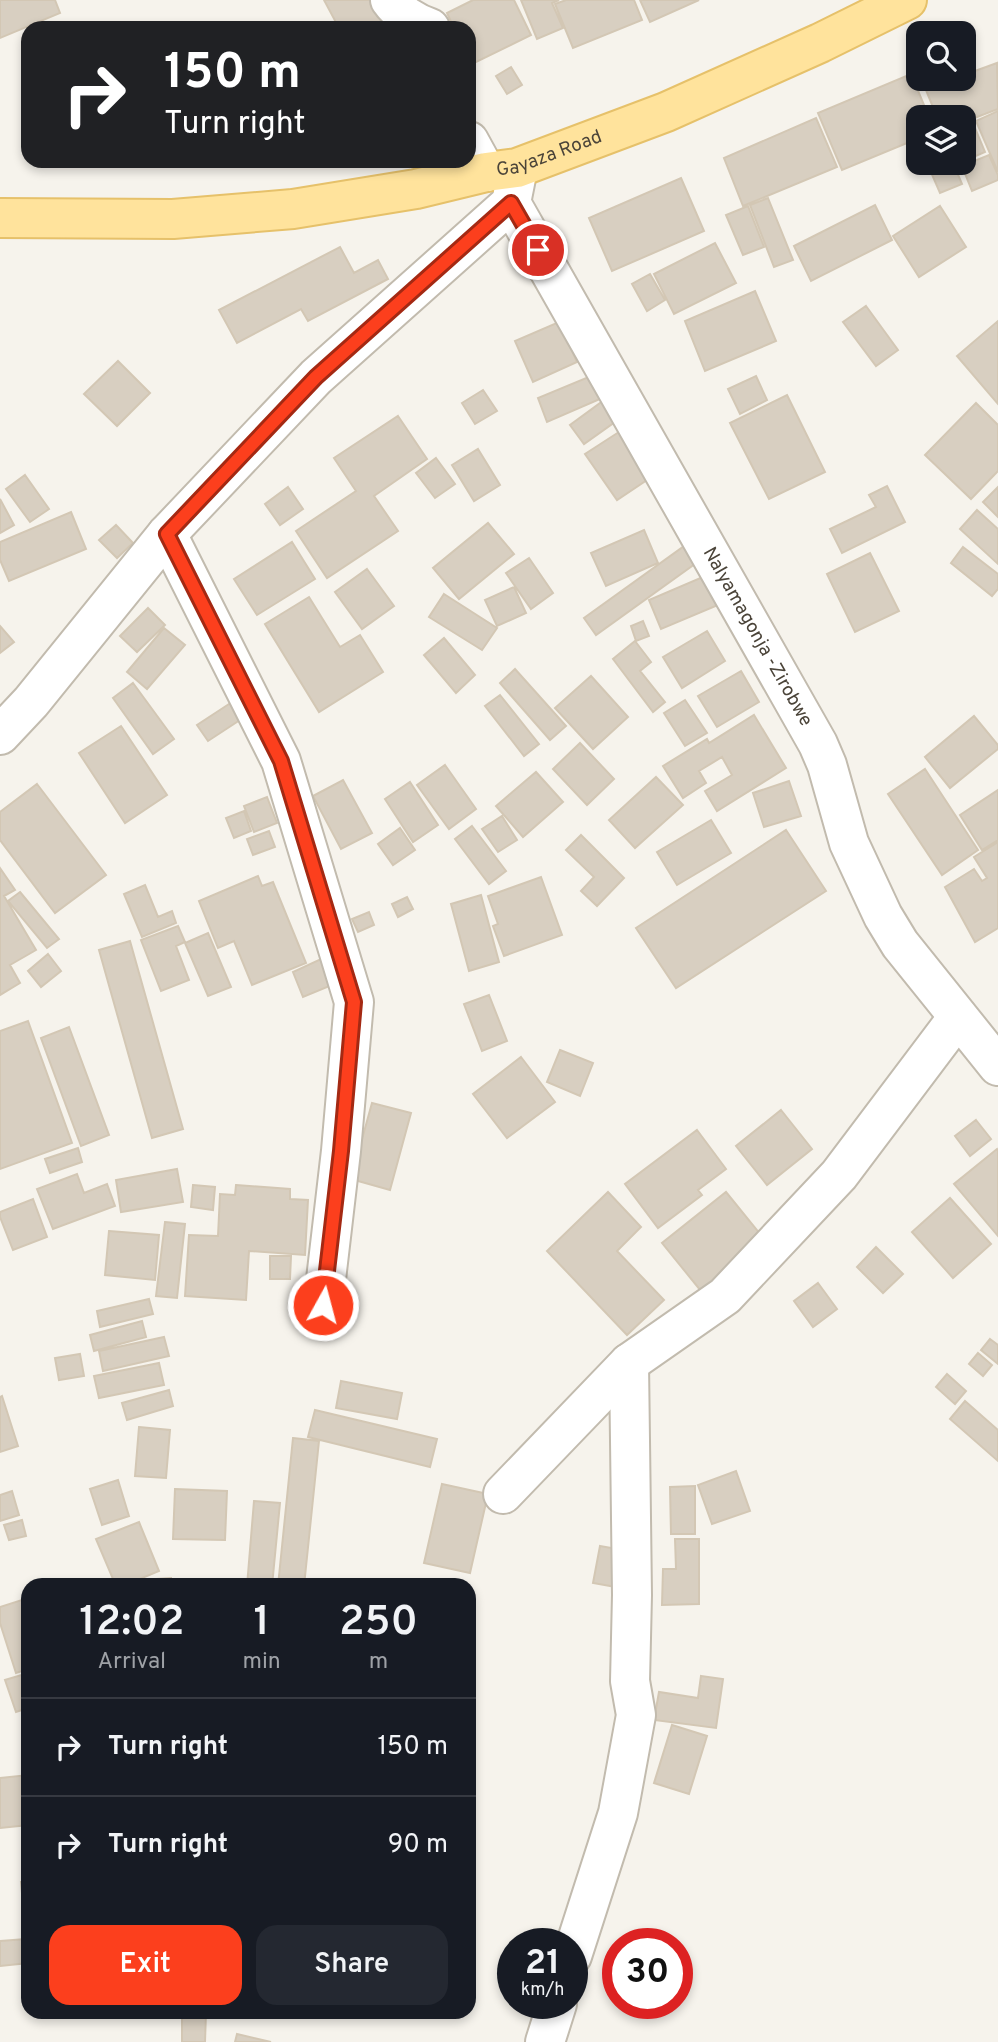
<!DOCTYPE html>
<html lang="en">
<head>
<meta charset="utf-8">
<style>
	:root { --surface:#171b24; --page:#242831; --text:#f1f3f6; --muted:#9ea1a6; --line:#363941; --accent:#fc3f1d }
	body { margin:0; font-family:Overpass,sans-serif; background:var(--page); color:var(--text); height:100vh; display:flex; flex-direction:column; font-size:26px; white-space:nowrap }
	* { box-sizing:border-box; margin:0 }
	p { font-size:23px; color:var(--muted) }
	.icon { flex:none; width:38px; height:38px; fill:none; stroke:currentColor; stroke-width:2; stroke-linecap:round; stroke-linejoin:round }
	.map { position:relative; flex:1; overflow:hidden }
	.details { position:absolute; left:21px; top:1578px; width:455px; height:441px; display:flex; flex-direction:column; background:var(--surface); border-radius:21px; box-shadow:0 4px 10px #0003 }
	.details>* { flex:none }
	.guide { position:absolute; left:21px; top:21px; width:455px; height:147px; border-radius:21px; box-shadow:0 4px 10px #0003; background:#202124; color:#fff; overflow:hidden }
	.controls { position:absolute; left:906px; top:21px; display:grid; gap:14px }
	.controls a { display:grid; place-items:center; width:70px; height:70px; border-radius:14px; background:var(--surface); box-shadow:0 4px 10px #0003; font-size:35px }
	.speed { position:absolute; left:497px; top:1928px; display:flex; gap:14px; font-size:35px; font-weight:700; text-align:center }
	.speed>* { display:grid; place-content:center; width:91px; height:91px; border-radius:50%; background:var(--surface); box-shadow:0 4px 10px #0003; line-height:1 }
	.speed small { font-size:18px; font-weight:400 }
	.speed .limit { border:10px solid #d22; background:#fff; color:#111 }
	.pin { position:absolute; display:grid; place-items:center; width:60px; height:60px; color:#fff; margin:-30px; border:4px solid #fff; border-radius:50%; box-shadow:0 2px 7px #0007 }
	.me { position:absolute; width:77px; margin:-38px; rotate:7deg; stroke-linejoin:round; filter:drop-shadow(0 0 5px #0008) }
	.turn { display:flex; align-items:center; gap:24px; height:147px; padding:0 28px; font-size:32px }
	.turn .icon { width:91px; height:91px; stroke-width:2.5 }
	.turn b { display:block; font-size:49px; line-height:60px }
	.eta { display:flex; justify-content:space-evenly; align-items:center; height:119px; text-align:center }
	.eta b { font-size:42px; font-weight:600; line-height:49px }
	.button { display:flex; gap:14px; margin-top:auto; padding:14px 28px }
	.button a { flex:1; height:80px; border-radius:21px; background:var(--accent); color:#fff; font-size:28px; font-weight:600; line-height:80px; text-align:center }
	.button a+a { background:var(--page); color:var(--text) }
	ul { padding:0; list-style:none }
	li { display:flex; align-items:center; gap:21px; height:98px; padding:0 28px; border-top:2px solid var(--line) }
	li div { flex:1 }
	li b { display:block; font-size:26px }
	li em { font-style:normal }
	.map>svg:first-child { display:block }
	.building { fill:#d8cfc1; stroke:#d3c7b4; stroke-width:2 }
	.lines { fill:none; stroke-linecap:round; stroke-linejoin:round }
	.minor-casing { stroke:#c2bbae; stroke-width:42 }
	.primary-casing { stroke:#e6c16a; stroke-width:42 }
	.minor { stroke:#fff; stroke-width:38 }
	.primary { stroke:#ffe39c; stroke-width:38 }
	.route-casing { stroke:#a42913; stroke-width:18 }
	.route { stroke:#fc3f1d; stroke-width:12 }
	.labels { text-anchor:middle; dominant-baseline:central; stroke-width:6; stroke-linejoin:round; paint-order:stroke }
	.street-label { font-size:19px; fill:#4b4439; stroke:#fff }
</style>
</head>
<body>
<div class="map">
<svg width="998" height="2042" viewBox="0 0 998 2042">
	<rect width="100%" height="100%" fill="#f6f3ec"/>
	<!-- building -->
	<path class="building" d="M0 0H55L60 13 0 38Z
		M324 0H379L394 28H339Z
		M473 0H514L531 35 472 64 469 59V28H454L447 13Z
		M521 0H559L552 3 563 28 537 39Z
		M566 0H634L642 20 573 48 555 4Z
		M640 0H699L650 22Z
		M997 63 998 109 964 122V117H937L926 90 956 79H964V75Z
		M511 67 522 85 507 94 496 76Z
		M911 74 929 117H919V138L842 170 818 113Z
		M998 111V172L976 121Z
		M816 118 837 167 743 206 724 158Z
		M972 121 985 152 964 161V124Z
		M989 155 998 175V180L972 191 962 166Z
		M927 163H953L962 184 940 193Z
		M681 178 704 231 612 271 589 218Z
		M768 198 793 260 774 267 750 205Z
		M875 205 892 240 811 281 794 246Z
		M748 206 764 247 743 255 726 215Z
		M940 206 966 247 919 277 893 236Z
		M715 243 736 283 674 314 654 274Z
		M340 247 354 273 378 260 388 279 308 321 301 309 237 343 219 310Z
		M650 274 665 300 647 311 632 284Z
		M755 291 776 341 705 371 685 321Z
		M866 306 898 350 876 366 843 322Z
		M998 321V404L957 356Z
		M559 322 577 362 533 382 515 341Z
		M118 361 150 393 117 426 84 394Z
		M591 376 600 399 547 422 538 398Z
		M756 376 767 400 740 414 728 389Z
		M483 390 497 411 475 424 462 403Z
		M787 395 825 472 769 499 730 423Z
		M607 398 622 417 584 444 570 425Z
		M976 403 998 425V471L971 499 925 455Z
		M398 416 427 459 374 496 398 531 327 578 296 531 356 491 334 458Z
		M622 430 653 476 617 500 585 454Z
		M478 449 500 485 474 501 452 465Z
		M436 458 455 484 435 498 416 473Z
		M25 475 49 509 30 522 6 489Z
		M887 486 905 522 842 553 830 529 876 507 869 495Z
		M288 487 303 509 280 525 265 504Z
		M998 487V517L983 502Z
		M0 499 14 525 0 533Z
		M977 510 998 529V564L960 529Z
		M71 512 86 549 9 581 0 560V542Z
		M488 523 514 554 459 599 433 568Z
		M116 525 133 543 117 558 99 540Z
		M644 530 658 563 606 586 591 553Z
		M292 542 315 579 257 615 234 579Z
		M687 544 699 561 596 635 584 618Z
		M963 547 998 574V589L992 596 951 563Z
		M870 553 899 611 855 632 827 574Z
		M529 558 553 593 531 609 506 573Z
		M367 569 394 606 362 629 335 592Z
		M705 576 718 605 661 629 649 600Z
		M514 587 526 613 497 626 485 600Z
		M444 594 497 628 482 650 429 617Z
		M309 597 340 647 360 635 383 672 319 712 265 624Z
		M148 608 165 625 137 652 120 636Z
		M643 621 649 636 636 641 631 626Z
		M0 626 14 642 0 653Z
		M164 628 185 645 147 689 127 672Z
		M707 631 725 661 682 688 663 657Z
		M444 638 475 675 456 693 424 655Z
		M635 641 651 662 640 671 665 702 653 712 613 659Z
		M515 669 566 726 550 740 500 683Z
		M741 671 759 702 717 727 698 696Z
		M591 676 628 717 593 749 555 708Z
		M133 683 174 739 153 754 113 698Z
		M500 695 539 744 524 756 485 706Z
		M685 700 707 733 685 746 664 713Z
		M232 702 243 718 208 741 197 725Z
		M754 715 786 768 717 811 705 791 732 775 722 757 699 771 706 783 683 798 663 766 707 739 709 743Z
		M974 716 998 745V749L950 788 925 757Z
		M121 726 167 795 125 823 79 753Z
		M580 743 614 779 587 805 553 769Z
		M445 765 476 809 449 829 417 785Z
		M925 769 978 850 942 875 888 794Z
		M536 772 563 802 523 837 496 806Z
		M656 777 683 805 635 848 609 820Z
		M343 780 372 833 341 849 313 796Z
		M789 781 801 816 764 827 753 793Z
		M410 782 438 825 413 842 385 799Z
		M37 784 106 875 55 913 0 840V812Z
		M998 790V840L982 850 960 815Z
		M267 797 277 823 254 832 244 806Z
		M244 811 251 831 234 838 226 818Z
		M502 816 517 840 498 852 482 829Z
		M711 820 731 853 677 885 657 852Z
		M472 826 506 871 489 884 455 839Z
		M400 828 415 850 393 865 378 844Z
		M786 830 826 891 676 988 636 928Z
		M269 831 275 847 253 855 247 839Z
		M581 835 624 878 597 906 581 891 594 877 566 850Z
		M998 842V928L975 942 945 887 974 869 982 881 987 878 974 857Z
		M0 868 15 890 4 896 36 950 10 965 20 983 0 995Z
		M258 876 262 886 273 882 306 963 252 985 234 941 218 948 199 901Z
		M541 877 562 935 504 956 493 926 498 924 488 896Z
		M145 885 158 917 172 911 176 923 142 937 124 894Z
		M20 892 59 939 47 948 8 901Z
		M481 895 499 962 469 971 451 904Z
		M407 897 413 909 398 917 392 904Z
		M369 912 374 925 358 932 352 919Z
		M178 926 185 942 176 946 189 980 161 991 141 940Z
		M208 933 231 987 208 996 185 943Z
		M130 941 183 1129 152 1138 99 950Z
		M48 954 61 971 41 987 28 971Z
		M321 959 332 985 303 997 293 972Z
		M489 995 507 1041 482 1051 464 1004Z
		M28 1021 72 1143 0 1169V1031Z
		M69 1027 109 1135 81 1146 41 1038Z
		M560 1050 593 1063 580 1096 547 1082Z
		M521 1057 555 1102 507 1138 473 1094Z
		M372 1103 411 1113 390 1190 351 1179Z
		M781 1110 812 1149 767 1185 736 1146Z
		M976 1120 991 1139 970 1156 955 1136Z
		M697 1130 726 1169 698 1190 702 1195 658 1228 625 1184Z
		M78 1148 82 1162 50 1173 45 1159Z
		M997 1149 998 1151V1236L954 1184Z
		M177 1169 183 1202 121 1212 116 1180Z
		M77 1174 84 1193 107 1184 115 1206 53 1229 37 1189Z
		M193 1185 215 1187 213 1210 191 1207Z
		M236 1185 290 1189V1199L308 1200 305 1255 249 1251 246 1300 185 1296 189 1235 218 1236 220 1194 235 1195Z
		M608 1192 641 1227 617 1251 664 1300 627 1335 547 1251Z
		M726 1192 765 1240 701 1291 662 1243Z
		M950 1198 991 1244 953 1278 912 1232Z
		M33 1199 47 1237 13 1250 0 1217V1212Z
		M165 1222 185 1224 177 1298 156 1296Z
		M109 1231 159 1235 155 1280 105 1275Z
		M876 1247 903 1274 883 1293 857 1267Z
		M270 1256H291L290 1279H270Z
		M818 1283 837 1309 813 1327 794 1301Z
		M149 1299 153 1314 100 1327 97 1311Z
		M142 1321 146 1337 94 1351 90 1335Z
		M164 1337 169 1356 103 1371 99 1351Z
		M990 1339 998 1345V1364L981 1350Z
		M978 1353 992 1365 983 1376 969 1364Z
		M80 1354 84 1376 59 1380 55 1358Z
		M159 1363 164 1385 99 1398 94 1376Z
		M947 1374 966 1391 955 1404 936 1387Z
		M341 1381 402 1393 397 1419 336 1408Z
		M169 1390 173 1406 127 1420 122 1403Z
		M2 1396 18 1446 0 1452V1397Z
		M965 1401 998 1430V1461L950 1419Z
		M315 1410 437 1439 430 1467 308 1437Z
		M139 1427 170 1430 166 1478 135 1476Z
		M293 1438 319 1441 304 1586H278Z
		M736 1471 750 1511 712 1524 698 1485Z
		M118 1480 129 1516 102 1525 90 1489Z
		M442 1484 488 1494 470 1573 424 1563Z
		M695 1486V1534H671L670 1487Z
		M175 1489 227 1491 225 1540 173 1539Z
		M12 1491 19 1515 0 1521V1495Z
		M254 1501 280 1503 272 1586H247Z
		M22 1520 26 1536 9 1540 4 1525Z
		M139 1522 159 1571 123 1586H116L96 1539Z
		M675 1539H699V1604L662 1605 663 1569H676Z
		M600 1546 623 1550 616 1587 593 1583Z
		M171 1578V1586H141V1580Z
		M28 1598V1669L16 1673 0 1623V1607Z
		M28 1673V1708L16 1712 5 1680Z
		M701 1676 723 1679 716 1728 654 1720 659 1692 698 1698Z
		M672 1725 707 1736 689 1794 654 1783Z
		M28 1775V1825L0 1828V1778Z
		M21 1882H28V1963L0 1966V1941L26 1939Z
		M182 2012H206L205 2042H182Z
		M237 2034 271 2042H235Z"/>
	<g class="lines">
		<!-- minor casing -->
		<g class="minor-casing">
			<g id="minor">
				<path d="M390 0C399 13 415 23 430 28"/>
				<path d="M469 141 486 172"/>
				<path id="s1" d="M511 203 818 744 827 765 849 843 883 916 900 944 998 1066"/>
				<path d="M167 534 281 761 354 1002 341 1151 323 1305"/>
				<path d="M0 735 31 702 167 534 316 377 511 203 516 178"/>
				<path d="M503 1494 629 1363 725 1296 839 1175 958 1017"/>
				<path d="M572 1956 618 1813 636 1715 630 1681 632 1595 629 1363"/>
				<path d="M545 2042 557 2004"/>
			</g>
		</g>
		<!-- primary casing -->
		<g class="primary-casing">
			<g id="primary">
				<path id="s2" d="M0 218 173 219 293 209 416 189 486 172 517 168 666 112 820 43 907 0"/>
			</g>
		</g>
		<!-- minor -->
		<use href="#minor" class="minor"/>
		<!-- primary -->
		<use href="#primary" class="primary"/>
	</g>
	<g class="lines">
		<!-- route casing -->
		<g class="route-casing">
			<path id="route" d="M323 1305 341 1151 354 1002 281 761 167 534 316 377 511 203 538 250"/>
		</g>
		<!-- route -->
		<use href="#route" class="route"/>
	</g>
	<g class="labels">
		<!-- street labels -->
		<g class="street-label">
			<text stroke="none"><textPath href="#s2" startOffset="556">Gayaza Road</textPath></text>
			<text stroke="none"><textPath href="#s1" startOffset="499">Nalyamagonja -Zirobwe</textPath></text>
		</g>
	</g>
</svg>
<div class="controls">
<a><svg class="icon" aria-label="search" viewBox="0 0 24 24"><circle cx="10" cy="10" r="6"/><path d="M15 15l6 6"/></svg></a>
<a><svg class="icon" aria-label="layers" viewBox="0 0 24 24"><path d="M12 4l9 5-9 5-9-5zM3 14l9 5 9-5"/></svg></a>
</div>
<div class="speed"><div>21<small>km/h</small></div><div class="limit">30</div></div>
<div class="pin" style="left:538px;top:250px;background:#d93025"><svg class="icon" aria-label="arrive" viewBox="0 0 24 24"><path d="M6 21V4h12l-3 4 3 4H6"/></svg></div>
<svg class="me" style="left:323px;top:1305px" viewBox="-20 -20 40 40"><circle r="17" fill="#fc3f1d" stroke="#fff" stroke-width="3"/><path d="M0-11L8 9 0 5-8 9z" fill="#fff"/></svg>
<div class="guide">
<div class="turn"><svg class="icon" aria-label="right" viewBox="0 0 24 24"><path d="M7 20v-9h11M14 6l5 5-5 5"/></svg><div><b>150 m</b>Turn right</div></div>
</div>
<section class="details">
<div class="eta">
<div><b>12:02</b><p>Arrival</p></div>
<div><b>1</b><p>min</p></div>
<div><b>250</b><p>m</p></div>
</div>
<ul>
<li><svg class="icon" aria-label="right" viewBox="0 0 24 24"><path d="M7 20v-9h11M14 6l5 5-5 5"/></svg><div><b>Turn right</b></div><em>150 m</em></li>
<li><svg class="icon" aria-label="right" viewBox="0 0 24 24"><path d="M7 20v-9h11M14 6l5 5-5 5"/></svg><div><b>Turn right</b></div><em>90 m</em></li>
</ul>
<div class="button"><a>Exit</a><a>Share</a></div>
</section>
</div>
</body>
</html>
